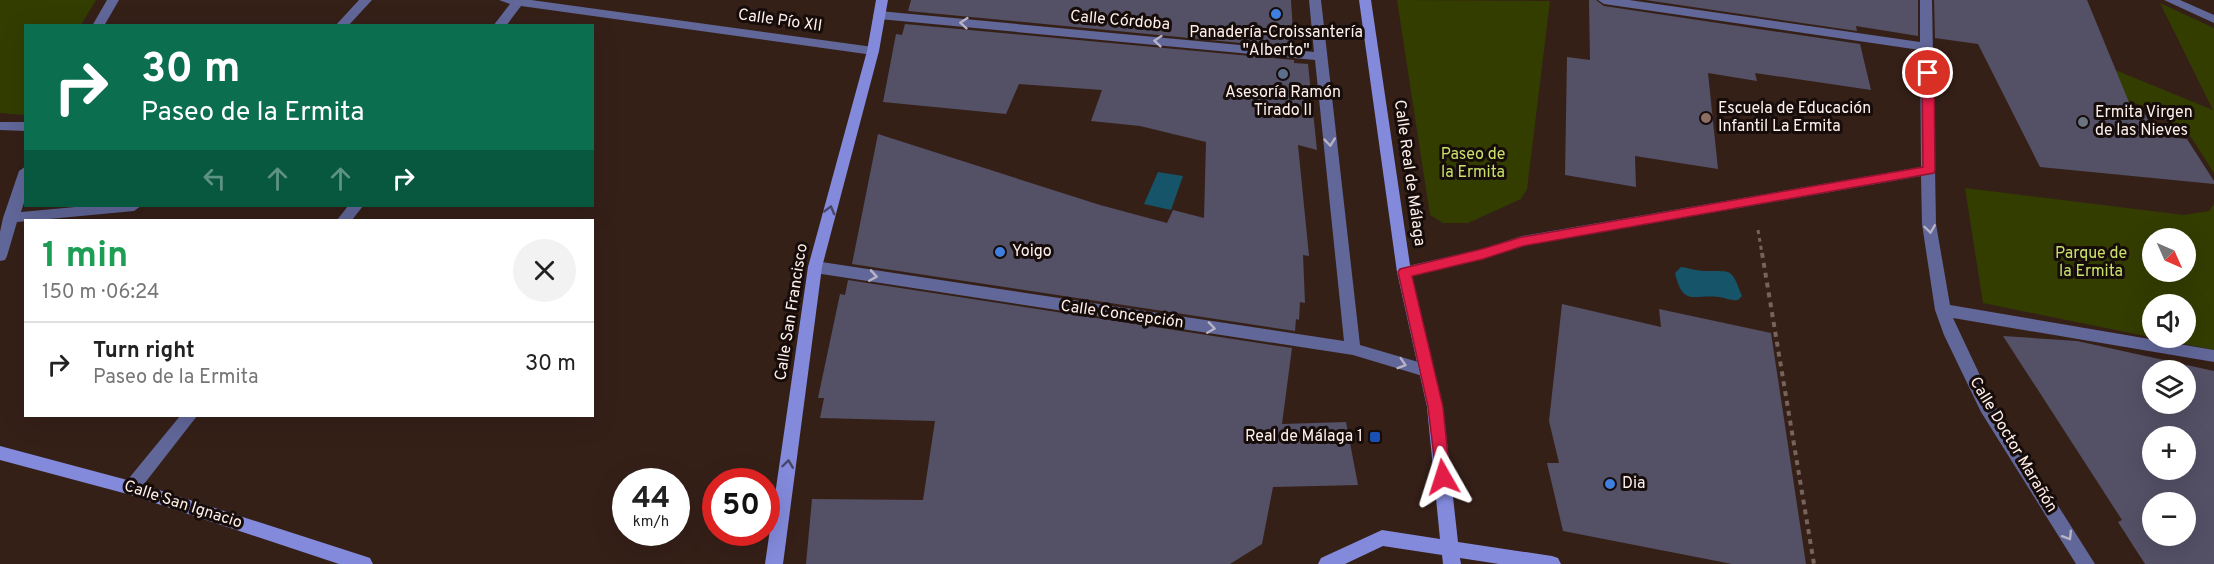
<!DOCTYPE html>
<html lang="en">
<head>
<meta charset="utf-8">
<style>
	:root { --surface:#fff; --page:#f2f2f2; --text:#222; --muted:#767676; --line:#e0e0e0 }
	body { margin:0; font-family:Overpass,sans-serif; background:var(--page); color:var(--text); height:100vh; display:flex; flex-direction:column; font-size:22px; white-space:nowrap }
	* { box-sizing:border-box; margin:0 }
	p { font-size:20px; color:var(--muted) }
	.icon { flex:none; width:33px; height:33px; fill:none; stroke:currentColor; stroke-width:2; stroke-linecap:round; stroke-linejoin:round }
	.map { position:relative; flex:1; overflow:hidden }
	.panel { position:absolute; left:24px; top:219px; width:570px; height:198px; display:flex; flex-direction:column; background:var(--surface); border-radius:0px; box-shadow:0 6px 24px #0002 }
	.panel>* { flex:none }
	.banner { position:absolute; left:24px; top:24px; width:570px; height:183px; border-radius:0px; box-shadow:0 6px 24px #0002; background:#0b6e4f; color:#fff; overflow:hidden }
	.needle { width:39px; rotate:135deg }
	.buttons { position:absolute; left:2142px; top:228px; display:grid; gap:12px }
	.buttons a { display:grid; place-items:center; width:54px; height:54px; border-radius:50%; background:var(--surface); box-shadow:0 6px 24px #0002; font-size:30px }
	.speed { position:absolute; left:612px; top:468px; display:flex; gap:12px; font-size:30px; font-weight:700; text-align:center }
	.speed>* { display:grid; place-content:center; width:78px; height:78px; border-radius:50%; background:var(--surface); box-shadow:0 6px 24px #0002; line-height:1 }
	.speed small { font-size:15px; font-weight:400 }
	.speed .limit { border:9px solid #d22; background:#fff; color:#111 }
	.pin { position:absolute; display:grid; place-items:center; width:51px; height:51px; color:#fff; margin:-26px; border:3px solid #fff; border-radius:50%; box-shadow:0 2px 6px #0007 }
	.me { position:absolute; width:66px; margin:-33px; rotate:354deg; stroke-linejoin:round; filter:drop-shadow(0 0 4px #0008) }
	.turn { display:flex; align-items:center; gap:21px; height:126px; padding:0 18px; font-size:27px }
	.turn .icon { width:78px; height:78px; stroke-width:2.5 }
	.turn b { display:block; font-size:42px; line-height:51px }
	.lanes { display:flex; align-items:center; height:57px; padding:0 18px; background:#0003; justify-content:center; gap:30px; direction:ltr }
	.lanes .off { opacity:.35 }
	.round { display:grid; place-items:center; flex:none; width:63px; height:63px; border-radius:32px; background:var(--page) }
	.summary { display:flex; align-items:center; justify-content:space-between; height:102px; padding:0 18px }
	h1 { font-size:36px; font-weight:700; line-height:45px; color:#1e9e55 }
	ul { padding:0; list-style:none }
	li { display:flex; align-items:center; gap:18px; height:84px; padding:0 18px; border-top:2px solid var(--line) }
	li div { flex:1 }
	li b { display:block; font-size:22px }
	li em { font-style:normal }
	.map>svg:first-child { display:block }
	.green { fill:#333d00; fill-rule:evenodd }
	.water { fill:#155469 }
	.building { fill:#545066; fill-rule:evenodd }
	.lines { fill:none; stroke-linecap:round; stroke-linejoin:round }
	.path-far1 { stroke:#76635c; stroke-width:3; stroke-dasharray:4 4; stroke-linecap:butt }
	.path { stroke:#76635c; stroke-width:4; stroke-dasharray:5 5; stroke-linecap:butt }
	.street { fill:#616799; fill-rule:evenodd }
	.secondary { fill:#838adc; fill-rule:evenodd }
	.oneway { stroke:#b8b2c6 }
	.oneway2 { stroke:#474568 }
	.route { fill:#e11d48; stroke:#92132f; stroke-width:1.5 }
	.shop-dot { fill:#3f7fe0; stroke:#160c09; stroke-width:2 }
	.service-dot { fill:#5c6f8a; stroke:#160c09; stroke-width:2 }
	.education-dot { fill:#8d6e63; stroke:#160c09; stroke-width:2 }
	.worship-dot { fill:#6b7280; stroke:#160c09; stroke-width:2 }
	.transit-dot { fill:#1a4fb4; stroke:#160c09; stroke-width:2 }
	.labels { text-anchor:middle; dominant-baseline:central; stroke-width:6; stroke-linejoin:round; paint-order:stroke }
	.street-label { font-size:16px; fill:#fff0eb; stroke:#160c09 }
	.poi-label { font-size:16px; fill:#fff0eb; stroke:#160c09; text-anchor:start }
	.park-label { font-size:16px; fill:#c9e16a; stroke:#160c09 }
</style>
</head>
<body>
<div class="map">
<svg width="2214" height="564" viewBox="0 0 2214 564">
	<rect width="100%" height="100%" fill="#352018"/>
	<!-- green -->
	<path class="green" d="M0 0H96L81 25 26 26 25 115 0 113Z
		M1397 0 1550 1 1527 189 1521 199 1468 223H1443L1430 215Z
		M2160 3 2214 28V173L2191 137 2153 111 2106 90 2081 56 2213 110Z
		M1965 188 2184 215 2209 211 2214 204V350L1983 303ZM2152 238H2186V272H2152ZM2152 304H2186V338H2152Z"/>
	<!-- water -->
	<path class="water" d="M1158 172 1183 176 1171 210 1144 204Z
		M1681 267C1689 268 1697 271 1705 271 1733 271 1731 268 1742 296L1738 300C1731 301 1726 298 1719 297 1693 294 1683 307 1675 273Z"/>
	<!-- building -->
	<path class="building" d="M911 0H1291L1294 48 908 11Z
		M1589 0H1596L1604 6 1860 44 1871 90 1755 73 1757 81 1708 73 1718 169 1635 156 1636 187 1565 175 1567 57 1590 60Z
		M1645 0H1918V36L1856 26 1857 31Z
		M1934 0H2087L2131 107 2141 108 2158 136 2187 139 2214 181V184L2040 167 1978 44 1935 38Z
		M905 24 1294 60V63L1308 64 1317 150 1298 145 1309 256 1303 255 1305 303 1300 302 1299 320 1296 319 1295 331 852 264 878 134 1100 205 1167 223 1173 210 1204 218 1206 142 1140 126 1091 121 1102 90 1019 84 1006 114 883 102 896 34 902 35Z
		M848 280 1292 348 1282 424 1346 422 1358 485 1273 487 1262 544 1230 564H806L812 499 923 500 935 421 820 418 824 398H818L840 294 845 295Z
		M1562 304 1661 327 1659 309 1771 333 1806 564H1732L1563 531 1547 463H1559L1549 421Z
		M2003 336 2077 341 2214 371V564H2145L2118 522 2122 520ZM2152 370H2186V404H2152ZM2152 436H2186V470H2152ZM2152 502H2186V536H2152Z"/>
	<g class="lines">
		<!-- path-far1 -->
		<path class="path-far1" d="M1758 230 1762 254"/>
		<!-- path -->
		<path class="path" d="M1762 253 1814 564"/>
		<!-- street -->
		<path class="street" d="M107 0H119L104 26H92Z
			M359 0H372L348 26H335Z
			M499 0H531L873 47 879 51 873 55 521 6 506 26H493L510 4Z
			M1309 0H1321L1360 345 1432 366 1434 371 1432 376 1426 377 1353 355 815 273 810 271 808 267 810 263 815 261 1344 341 1315 60 879 19 873 15 879 11 1314 52Z
			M1598 0H1629L1920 42V0H1932L1936 224 1950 305 2214 350V362L1953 318 1993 403 2095 564H2076L1981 412 1944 335 1935 310 1922 224 1921 176 1523 246 1483 259 1404 278 1399 276 1397 272 1399 268 1482 249 1522 236 1921 167 1920 50 1604 4Z
			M2164 0H2180L2214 15V23Z
			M0 122H26V131L0 130Z
			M26 166V196L21 212 86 206H141L134 211 17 222 7 256 5 260 0 261V232L3 218 19 171Z
			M348 206H363L352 220H337Z
			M180 416H197L137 493 131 495 125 493 122 488 125 483Z"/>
		<!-- secondary -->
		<path class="secondary" d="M876 0H888L879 51 822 267 783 564H765L808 267 867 51Z
			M1359 0H1371L1411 272 1443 407 1458 542 1552 556 1558 558 1561 564H1499L1460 558 1461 564H1443L1442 555 1383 546 1345 564H1318L1321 558 1382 530 1440 539 1427 407 1397 272Z
			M0 446 131 481 364 556 370 558 373 564H339L131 495 0 460Z"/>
	</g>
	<!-- one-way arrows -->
	<defs><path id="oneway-chevron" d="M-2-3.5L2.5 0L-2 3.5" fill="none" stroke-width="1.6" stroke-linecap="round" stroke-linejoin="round" transform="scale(1.5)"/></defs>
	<g class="oneway">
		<use href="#oneway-chevron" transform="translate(964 23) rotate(-175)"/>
		<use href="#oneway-chevron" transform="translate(1158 41) rotate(-175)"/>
		<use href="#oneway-chevron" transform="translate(1330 142) rotate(84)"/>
		<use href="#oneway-chevron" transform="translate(1930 229) rotate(82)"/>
		<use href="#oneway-chevron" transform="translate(873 276) rotate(9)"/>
		<use href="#oneway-chevron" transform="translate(1211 328) rotate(8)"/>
		<use href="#oneway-chevron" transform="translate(1402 364) rotate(17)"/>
		<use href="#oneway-chevron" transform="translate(2068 536) rotate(58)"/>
	</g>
	<g class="oneway2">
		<use href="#oneway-chevron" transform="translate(830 210) rotate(-75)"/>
		<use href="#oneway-chevron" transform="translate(788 464) rotate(-82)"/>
	</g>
	<!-- route -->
	<path class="route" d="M1928 70 1934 73 1935 170 1934 173 1523 246 1483 259 1412 276 1443 407 1450 477 1448 482 1443 484 1437 482 1428 407 1398 272 1400 269 1482 249 1522 237 1923 167 1922 73Z"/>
	<!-- markers -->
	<g class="shop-dot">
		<circle cx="1276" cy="14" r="6"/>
		<circle cx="1000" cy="252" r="6"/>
		<circle cx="1610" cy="484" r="6"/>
	</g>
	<circle class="service-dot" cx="1283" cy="74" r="6"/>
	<circle class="education-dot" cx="1706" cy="118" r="6"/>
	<circle class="worship-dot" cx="2083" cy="122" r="6"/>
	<rect class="transit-dot" x="1369" y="431" width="12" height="12" rx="3"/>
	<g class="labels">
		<!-- street labels -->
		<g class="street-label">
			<text transform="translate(780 21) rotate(8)">Calle Pío XII</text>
			<text transform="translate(1120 21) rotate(5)">Calle Córdoba</text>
			<text transform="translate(1409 173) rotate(82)">Calle Real de Málaga</text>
			<text transform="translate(792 312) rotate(-81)">Calle San Francisco</text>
			<text transform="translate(1122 315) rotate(8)">Calle Concepción</text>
			<text transform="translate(2013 445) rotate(59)">Calle Doctor Marañón</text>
			<text transform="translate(183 505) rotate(18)">Calle San Ignacio</text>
		</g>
		<!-- poi labels -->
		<g class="poi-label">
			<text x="1276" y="33" text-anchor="middle">Panadería-Croissantería<tspan x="1276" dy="18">"Alberto"</tspan></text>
			<text x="1283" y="93" text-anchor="middle">Asesoría Ramón<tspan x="1283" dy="18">Tirado II</tspan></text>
			<text x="1718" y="109">Escuela de Educación<tspan x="1718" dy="18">Infantil La Ermita</tspan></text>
			<text x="2095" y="113">Ermita Virgen<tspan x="2095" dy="18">de las Nieves</tspan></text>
			<text x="1012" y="252">Yoigo</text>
			<text x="1363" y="437" text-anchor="end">Real de Málaga 1</text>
			<text x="1622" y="484">Dia</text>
		</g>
		<!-- park labels -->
		<g class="park-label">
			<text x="1473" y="155">Paseo de<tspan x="1473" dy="18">la Ermita</tspan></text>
			<text x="2091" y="254">Parque de<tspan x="2091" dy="18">la Ermita</tspan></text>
		</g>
	</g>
</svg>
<div class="buttons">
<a><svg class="needle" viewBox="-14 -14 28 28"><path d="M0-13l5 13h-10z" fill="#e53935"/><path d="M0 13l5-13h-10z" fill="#767676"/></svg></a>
<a><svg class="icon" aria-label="sound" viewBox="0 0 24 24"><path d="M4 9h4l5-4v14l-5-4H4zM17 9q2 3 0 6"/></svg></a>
<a><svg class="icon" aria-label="layers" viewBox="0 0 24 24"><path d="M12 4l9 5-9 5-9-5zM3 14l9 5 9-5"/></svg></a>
<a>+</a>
<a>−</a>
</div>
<div class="speed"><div>44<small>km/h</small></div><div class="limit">50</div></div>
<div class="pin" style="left:1928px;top:73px;background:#d93025"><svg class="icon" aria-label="arrive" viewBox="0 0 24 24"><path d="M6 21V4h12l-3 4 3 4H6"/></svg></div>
<svg class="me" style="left:1443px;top:477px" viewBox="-20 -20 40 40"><path d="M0-17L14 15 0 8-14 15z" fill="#e11d48" stroke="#fff" stroke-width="4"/></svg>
<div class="banner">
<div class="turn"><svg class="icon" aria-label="right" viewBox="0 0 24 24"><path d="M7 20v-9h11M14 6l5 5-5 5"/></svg><div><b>30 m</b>Paseo de la Ermita</div></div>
<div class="lanes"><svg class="icon off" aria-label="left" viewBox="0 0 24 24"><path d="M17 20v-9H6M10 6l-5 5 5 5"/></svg><svg class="icon off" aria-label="ahead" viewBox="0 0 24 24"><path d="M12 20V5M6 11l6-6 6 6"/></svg><svg class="icon off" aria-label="ahead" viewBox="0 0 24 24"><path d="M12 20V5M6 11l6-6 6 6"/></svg><svg class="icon" aria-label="right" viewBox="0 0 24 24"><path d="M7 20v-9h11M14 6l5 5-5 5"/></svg></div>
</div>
<section class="panel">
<div class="summary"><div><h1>1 min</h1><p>150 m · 06:24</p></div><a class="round"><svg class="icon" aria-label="close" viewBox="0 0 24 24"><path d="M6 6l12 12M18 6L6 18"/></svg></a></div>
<ul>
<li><svg class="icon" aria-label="right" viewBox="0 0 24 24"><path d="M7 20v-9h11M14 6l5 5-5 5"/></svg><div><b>Turn right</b><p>Paseo de la Ermita</p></div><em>30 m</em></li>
</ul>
</section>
</div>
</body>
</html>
